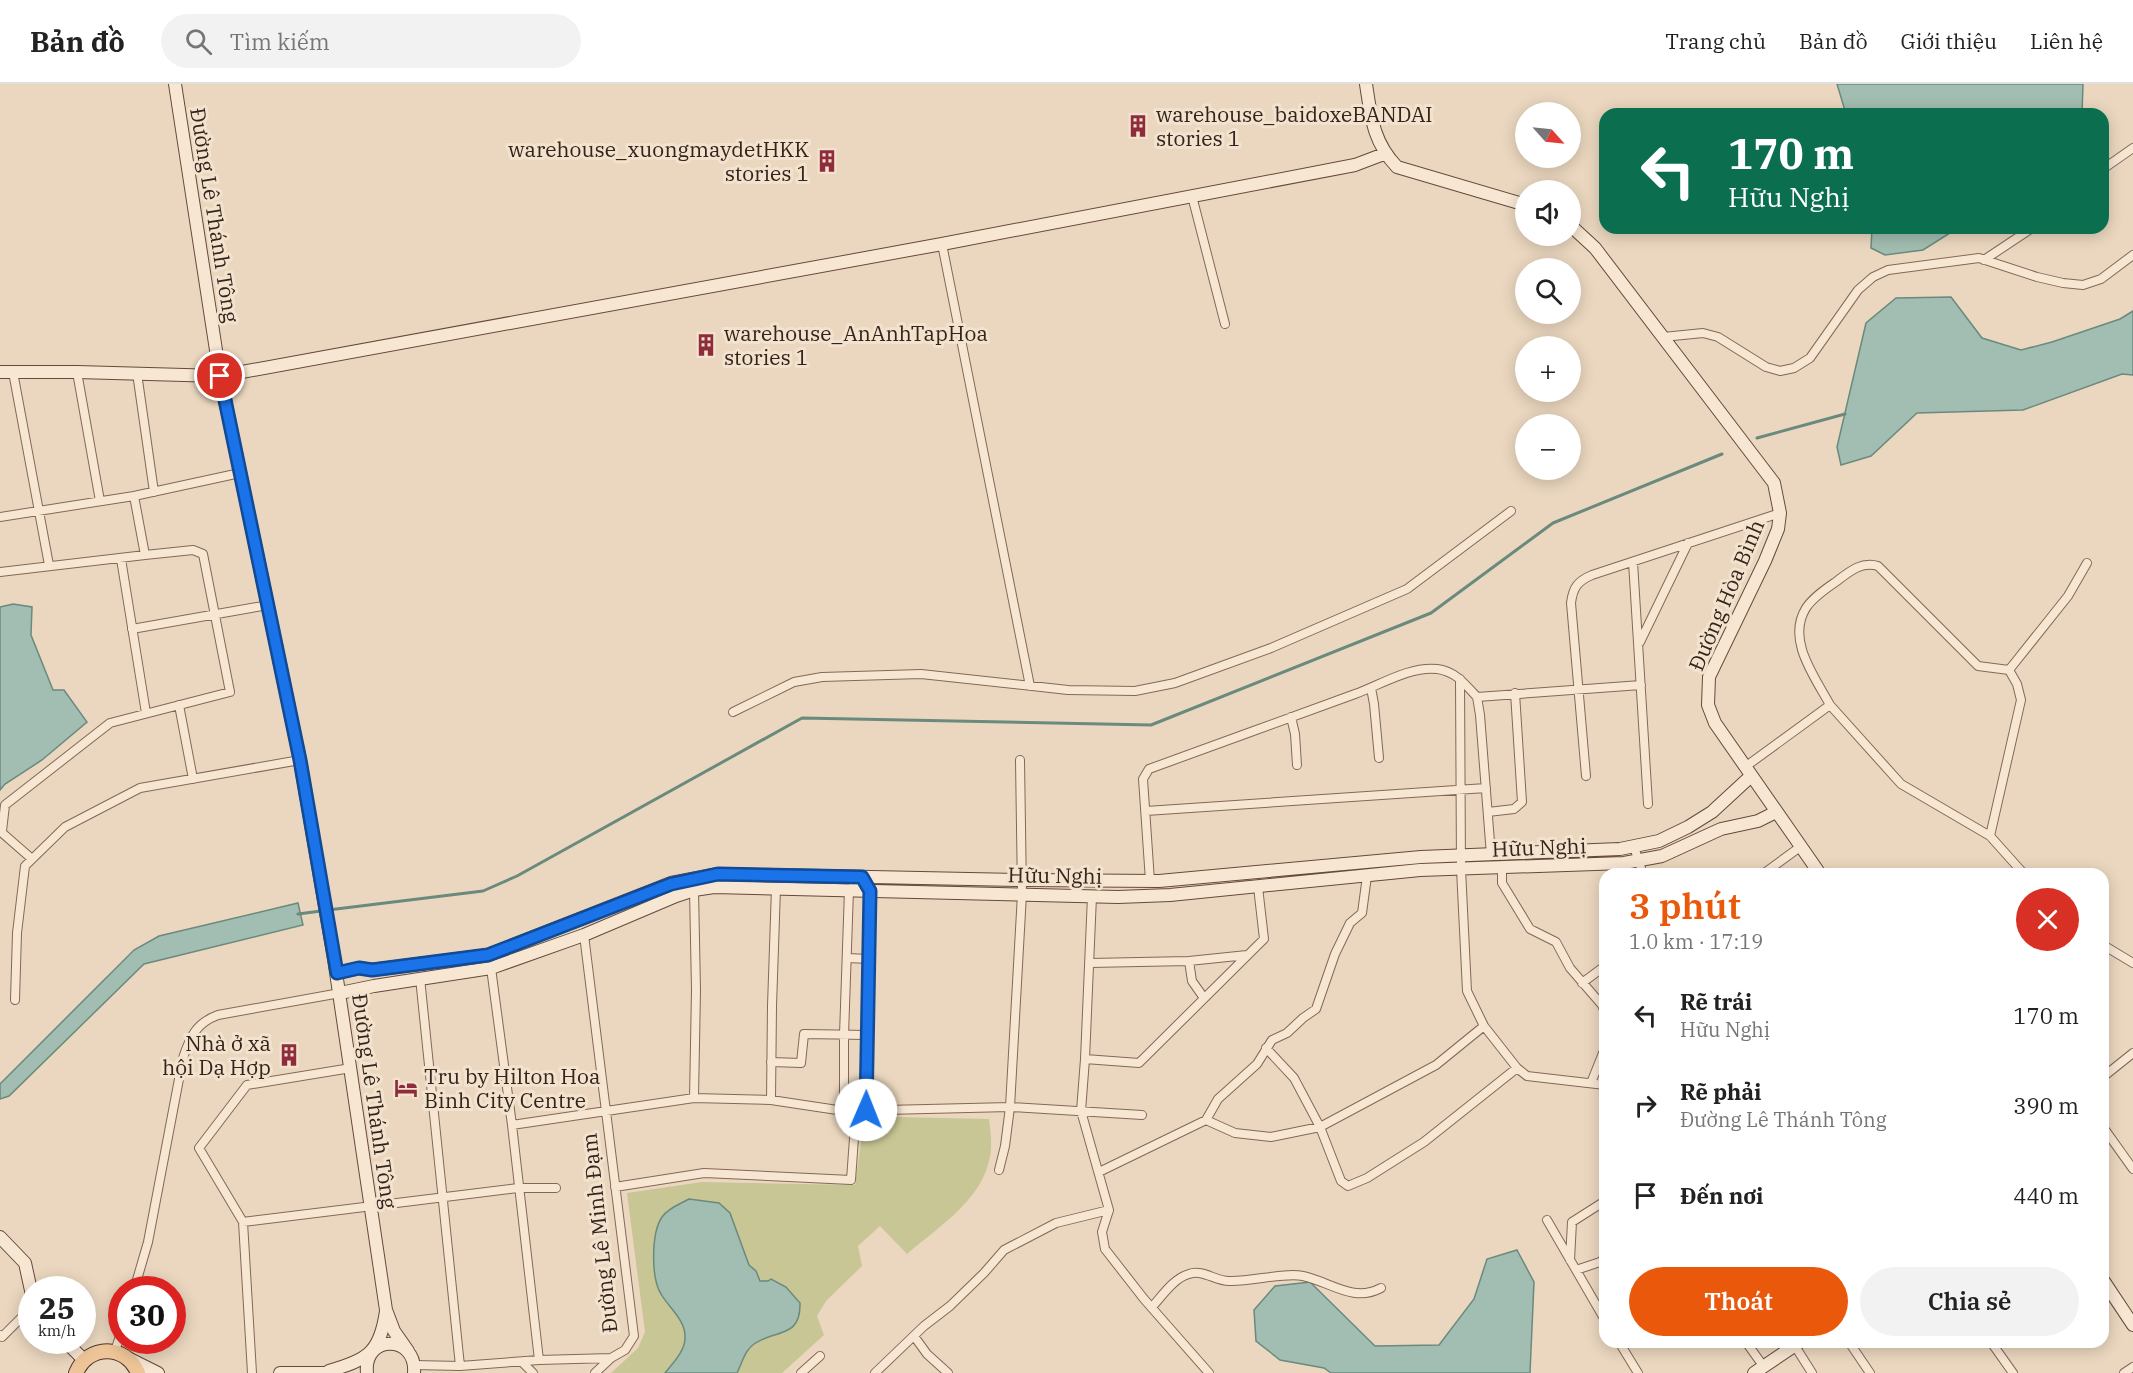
<!DOCTYPE html>
<html lang="vi">
<head>
<meta charset="utf-8">
<style>
	:root { --surface:#fff; --page:#f2f2f2; --text:#222; --muted:#767676; --line:#e0e0e0; --accent:#ea580c }
	body { margin:0; font-family:"IBM Plex Serif",serif; background:var(--page); color:var(--text); height:100vh; display:flex; flex-direction:column; font-size:22px; white-space:nowrap }
	* { box-sizing:border-box; margin:0 }
	p { font-size:20px; color:var(--muted) }
	.icon { flex:none; width:33px; height:33px; fill:none; stroke:currentColor; stroke-width:2; stroke-linecap:round; stroke-linejoin:round }
	.map { position:relative; flex:1; overflow:hidden }
	.panel { position:absolute; left:1599px; top:784px; width:510px; height:480px; display:flex; flex-direction:column; background:var(--surface); border-radius:18px; box-shadow:0 3px 15px #0003 }
	.panel>* { flex:none }
	.hud { position:absolute; left:1599px; top:24px; width:510px; height:126px; border-radius:18px; box-shadow:0 3px 15px #0003; background:#0b6e4f; color:#fff; overflow:hidden }
	.needle { width:39px; rotate:117deg }
	.controls { position:absolute; left:1515px; top:18px; display:grid; gap:12px }
	.controls a { display:grid; place-items:center; width:66px; height:66px; border-radius:50%; background:var(--surface); box-shadow:0 3px 15px #0003; font-size:30px }
	.speed { position:absolute; left:18px; top:1192px; display:flex; gap:12px; font-size:30px; font-weight:700; text-align:center }
	.speed>* { display:grid; place-content:center; width:78px; height:78px; border-radius:50%; background:var(--surface); box-shadow:0 3px 15px #0003; line-height:1 }
	.speed small { font-size:15px; font-weight:400 }
	.speed .limit { border:9px solid #d22; background:#fff; color:#111 }
	.pin { position:absolute; display:grid; place-items:center; width:51px; height:51px; color:#fff; margin:-26px; border:3px solid #fff; border-radius:50%; box-shadow:0 2px 6px #0007 }
	.me { position:absolute; width:66px; margin:-33px; rotate:1deg; stroke-linejoin:round; filter:drop-shadow(0 0 4px #0008) }
	.turn { display:flex; align-items:center; gap:21px; height:126px; padding:0 30px; font-size:27px }
	.turn .icon { width:78px; height:78px; stroke-width:2.5 }
	.turn b { display:block; font-size:42px; line-height:51px }
	.round { display:grid; place-items:center; flex:none; width:63px; height:63px; border-radius:32px; background:var(--page) }
	.headline { display:flex; align-items:center; justify-content:space-between; height:102px; padding:0 30px }
	h1 { font-size:36px; font-weight:600; line-height:45px; color:var(--accent) }
	.cta { display:flex; gap:12px; margin-top:auto; padding:12px 30px }
	.cta a { flex:1; height:69px; border-radius:36px; background:var(--accent); color:#fff; font-size:24px; font-weight:600; line-height:69px; text-align:center }
	.cta a+a { background:var(--page); color:var(--text) }
	ul { padding:0; list-style:none }
	li { display:flex; align-items:center; gap:18px; height:90px; padding:0 30px }
	li div { flex:1 }
	li b { display:block; font-size:22px }
	li em { font-style:normal }
	header { display:flex; align-items:center; gap:36px; box-sizing:border-box; height:84px; padding:0 30px; background:var(--surface); border-bottom:2px solid var(--line) }
	header strong { font-size:28px }
	nav { display:flex; gap:33px; margin-inline-start:auto; font-size:21px }
	.search { width:420px; height:54px; background:var(--page); display:flex; align-items:center; gap:15px; box-sizing:border-box; padding:0 21px; border-radius:33px; color:var(--muted); font-size:22px }
	.map>svg:first-child { display:block }
	.green { fill:#c8c694 }
	.water { fill:#a2bdb1; stroke:#6a8a7d; stroke-width:1.5 }
	.lines { fill:none; stroke-linecap:round; stroke-linejoin:round }
	.stream { stroke:#6a8a7d; stroke-width:3 }
	.street-casing { stroke:#836859; stroke-width:10 }
	.secondary-casing { stroke:#644a3c; stroke-width:14 }
	.primary-casing { stroke:#50382d; stroke-width:16 }
	.street { stroke:#f7e6d2; stroke-width:8 }
	.secondary { stroke:#f7e6d2; stroke-width:12 }
	.primary { stroke:#eec598; stroke-width:14 }
	.route-casing { stroke:#114b97; stroke-width:15 }
	.route { stroke:#1a73e8; stroke-width:10 }
	.labels { text-anchor:middle; dominant-baseline:central; stroke-width:6; stroke-linejoin:round; paint-order:stroke }
	.poi-label { font-size:21px; fill:#33241c; stroke:#f3e3ce; text-anchor:start }
	.street-label { font-size:21px; fill:#33241c; stroke:#f3e3ce }
</style>
</head>
<body>
<header>
<strong>Bản đồ</strong>
<div class="search"><svg class="icon" aria-label="search" viewBox="0 0 24 24"><circle cx="10" cy="10" r="6"/><path d="M15 15l6 6"/></svg>Tìm kiếm</div>
<nav><a>Trang chủ</a><a>Bản đồ</a><a>Giới thiệu</a><a>Liên hệ</a></nav>
</header>
<div class="map">
<svg width="2133" height="1289" viewBox="0 0 2133 1289">
	<rect width="100%" height="100%" fill="#ebd7bf"/>
	<!-- green -->
	<path class="green" d="M895 1033 989 1035C991 1050 993 1066 988 1081 977 1119 936 1145 907 1170L880 1142 858 1162 862 1182 826 1217 817 1232 824 1251 782 1289H611L638 1264 645 1248 627 1109 702 1098 855 1101 863 1042 888 1041Z"/>
	<!-- water -->
	<path class="water" d="M1837 0H2083L2082 30H1846Z
		M1872 144H1958L1923 166 1885 171 1871 164Z
		M1951 213 1982 254 2021 266 2052 258 2120 235 2133 227V291L2122 290 2023 326 1917 329 1871 372 1841 381 1837 363 1866 239 1896 214Z
		M13 520 32 523 31 551 53 606H64L87 638 42 676 5 700 0 706V523Z
		M298 819 303 841 144 880 9 1012 0 1015V1000L134 866 159 852Z
		M689 1115 719 1119 730 1129 749 1181 756 1187 760 1197H768L771 1195 786 1203 800 1219C801 1255 775 1245 754 1260 745 1266 742 1279 737 1289H665C673 1279 685 1267 685 1254 686 1236 669 1224 661 1210 651 1194 651 1149 662 1133 668 1124 680 1120 689 1115Z
		M1517 1166 1534 1198 1530 1289H1331L1324 1284 1280 1276 1256 1257 1254 1226 1275 1202 1310 1198 1375 1262 1439 1261 1474 1215 1487 1175Z"/>
	<g class="lines">
		<!-- stream -->
		<path class="stream" d="M1757 354 1845 330
			M328 826 483 807 517 792 802 634 1151 641 1431 529 1553 439 1722 370
			M298 830 321 827"/>
		<!-- street casing -->
		<g class="street-casing">
			<path id="street" d="M2103 85 2133 64
				M1192 112 1225 240
				M942 160 1030 602
				M1984 176 2032 144
				M1663 253 1703 249 1718 253 1766 283 1780 287 1794 284 1810 274 1858 206 1873 193 1888 186 1979 174 2037 193 2063 199 2083 201 2101 195 2133 171
				M13 288 49 481
				M77 288 100 417
				M137 289 154 408
				M134 412 240 389
				M0 433 134 412 145 471 0 488
				M121 475 146 629
				M1633 478 1648 720
				M132 545 268 521
				M1640 558 1688 459
				M2009 586 2068 512 2087 479
				M1460 595 1461 785 1467 907 1484 942 1517 984 1527 992 1605 1001
				M1371 604 1374 620 1379 674
				M1477 613 1480 631 1491 771
				M179 621 193 695
				M1830 621C1815 593 1786 556 1806 524 1813 513 1827 504 1837 497 1850 487 1862 477 1878 482L1978 582 2009 586 2017 600 2021 616 1990 752
				M733 628 794 598 822 593 921 590 1068 606 1135 607 1175 599 1271 564 1407 505 1511 427
				M1291 633 1295 650 1297 681
				M1745 683 1830 621 1901 700 1990 752 2024 790
				M1586 692 1571 519C1573 503 1578 497 1592 491L1780 429
				M1146 727 1486 704
				M1488 728 1514 725 1522 718 1515 609
				M0 747 32 775
				M2 747 5 721 110 639 230 608 203 470 193 466 145 471
				M1634 763 1643 790
				M1502 784V799L1530 845 1556 858 1570 884 1602 921 1605 928
				M1763 790 1800 763
				M1150 797 1143 695 1149 685C1218 660 1286 635 1355 610 1380 601 1410 582 1437 585 1455 587 1465 600 1477 613L1641 601
				M1092 812 1085 975 1139 979 1264 855 1258 803
				M2103 861 2133 879
				M847 874 869 875
				M1189 877 1192 897 1204 914
				M1090 879 1189 877 1247 871
				M491 884 512 1041 539 1276
				M420 894 460 1282
				M1582 899 1605 882
				M15 916 17 849 25 782 65 743 140 704 300 676
				M1266 964 1294 994 1320 1043 1341 1097 1348 1102 1367 1094 1424 1058 1517 984
				M1085 975 1081 1027 1109 1126 1102 1148 1105 1165 1144 1215 1209 1289
				M771 978 801 979 804 950 867 951
				M351 984 247 1001 199 1064 243 1138 518 1104H556
				M2103 993 2133 969
				M1591 999 1605 964
				M694 1014 696 906 694 806
				M771 1016 772 922 776 804
				M844 1027V951L849 806 862 793 870 807 866 1026
				M1206 1036 1218 1015 1257 980 1272 956 1287 949 1303 934 1316 925 1335 870 1350 839 1362 829 1367 792
				M512 1041 694 1014 771 1016 844 1027 1010 1023 1142 1031
				M2103 1043 2133 1085
				M999 1086 1005 1062 1010 1023 1022 810 1020 676
				M1099 1088 1206 1036 1235 1049 1271 1053 1320 1043 1436 981 1484 942
				M615 1103 704 1089 851 1096 856 1026
				M1547 1136 1605 1236
				M243 1138 252 1289
				M1570 1176 1572 1138 1605 1117
				M1576 1186 1600 1178 1605 1174
				M134 1206 148 1158 183 974C190 953 196 939 218 931L340 909
				M1152 1223C1162 1212 1174 1194 1189 1190 1203 1185 1215 1197 1229 1197 1251 1198 1284 1188 1303 1192 1331 1198 1353 1219 1381 1204
				M0 1251 2 1253 32 1223
				M914 1252 927 1270 948 1289
				M1619 1258 1638 1289
				M1746 1258 1764 1283
				M1849 1258 1870 1289
				M1991 1258 2013 1289
				M1795 1262 1812 1289
				M115 1267 122 1246
				M522 1278 533 1289
				M414 1281 460 1282 539 1276 611 1274 625 1266 634 1252 584 851
				M595 1289 611 1274
				M801 1289 820 1272
				M875 1289 924 1242 950 1222 984 1189 1004 1166 1056 1139 1109 1126
				M2124 1289 2133 1283"/>
		</g>
		<!-- secondary casing -->
		<g class="secondary-casing">
			<path id="secondary" d="M175 0 220 292 300 676 334 875 386 1226 394 1247 408 1267
				M1366 0C1371 33 1373 58 1397 83L1526 121
				M1570 141 1595 164 1774 399 1780 429 1778 445 1765 477 1709 593 1708 621 1715 639 1820 790
				M0 288H77L220 292 942 160 1355 81 1384 70
				M337 889 359 884 372 886 488 871 671 799 718 790 1022 796 1159 797 1421 773 1620 765 1659 757 1688 743 1712 728 1751 692
				M340 909 374 902 491 884 584 851 676 812 694 806 714 803 1118 813 1170 811 1420 786 1624 779 1662 772 1721 745 1758 737 1776 728
				M0 1153 25 1179 32 1211
				M2103 1196 2133 1241
				M65 1257 84 1276
				M130 1275 158 1289
				M329 1287C368 1275 380 1269 386 1227
				M280 1289H336
				M367 1289C363 1250 417 1250 414 1289
				M1754 1289 1800 1258"/>
		</g>
		<!-- primary casing -->
		<g class="primary-casing">
			<path id="primary" d="M76 1289C88 1260 126 1260 138 1289"/>
		</g>
		<!-- street -->
		<use href="#street" class="street"/>
		<!-- secondary -->
		<use href="#secondary" class="secondary"/>
		<!-- primary -->
		<use href="#primary" class="primary"/>
	</g>
	<g class="lines">
		<!-- route casing -->
		<g class="route-casing">
			<path id="route" d="M220 292 300 676 337 889 359 884 372 886 488 871 671 800 718 790 862 793 870 807 866 1026"/>
		</g>
		<!-- route -->
		<use href="#route" class="route"/>
	</g>
	<!-- icons -->
	<defs>
		<g id="building-bare" transform="scale(1.8)"><path d="M-4-6H4V6H1V3H-1V6H-4ZM-2.5-4.3h1.7v1.8h-1.7ZM.8-4.3h1.7v1.8H.8ZM-2.5-1h1.7V.8h-1.7ZM.8-1h1.7V.8H.8Z" fill="#8f2c3c" stroke="#f3e3ce" stroke-width="2.5" paint-order="stroke"/></g>
		<g id="hotel-bare" transform="scale(1.8)"><path d="M-6-4.5h1.5V1H6V5H4.5V3h-9V5H-6ZM-4 0a1.8 1.8 0 1 1 3.6 0ZM.5 0V-2.5h3Q6-2.5 6 0Z" fill="#8f2c3c" stroke="#f3e3ce" stroke-width="2.5" paint-order="stroke"/></g>
	</defs>
	<g fill-rule="evenodd">
		<use href="#building-bare" x="1138" y="42"/>
		<use href="#building-bare" x="827" y="77"/>
		<use href="#building-bare" x="706" y="261"/>
		<use href="#building-bare" x="289" y="971"/>
		<use href="#hotel-bare" x="406" y="1004"/>
	</g>
	<g class="labels">
		<!-- poi labels -->
		<g class="poi-label">
			<text x="1156" y="30">warehouse_baidoxeBANDAI<tspan x="1156" dy="24">stories 1</tspan></text>
			<text x="809" y="65" text-anchor="end">warehouse_xuongmaydetHKK<tspan x="809" dy="24">stories 1</tspan></text>
			<text x="724" y="249">warehouse_AnAnhTapHoa<tspan x="724" dy="24">stories 1</tspan></text>
			<text x="271" y="959" text-anchor="end">Nhà ở xã<tspan x="271" dy="24">hội Dạ Hợp</tspan></text>
			<text x="424" y="992">Tru by Hilton Hoa<tspan x="424" dy="24">Binh City Centre</tspan></text>
		</g>
		<!-- street labels -->
		<g class="street-label">
			<text transform="translate(215 131) rotate(81)">Đường Lê Thánh Tông</text>
			<text transform="translate(1726 511) rotate(-67)">Đường Hòa Bình</text>
			<text transform="translate(1539 763) rotate(-2)">Hữu Nghị</text>
			<text transform="translate(1055 791) rotate(1)">Hữu Nghị</text>
			<text transform="translate(375 1017) rotate(82)">Đường Lê Thánh Tông</text>
			<text transform="translate(599 1149) rotate(-96)">Đường Lê Minh Đạm</text>
		</g>
	</g>
</svg>
<div class="controls">
<a><svg class="needle" viewBox="-14 -14 28 28"><path d="M0-13l5 13h-10z" fill="#e53935"/><path d="M0 13l5-13h-10z" fill="#767676"/></svg></a>
<a><svg class="icon" aria-label="sound" viewBox="0 0 24 24"><path d="M4 9h4l5-4v14l-5-4H4zM17 9q2 3 0 6"/></svg></a>
<a><svg class="icon" aria-label="search" viewBox="0 0 24 24"><circle cx="10" cy="10" r="6"/><path d="M15 15l6 6"/></svg></a>
<a>+</a>
<a>−</a>
</div>
<div class="speed"><div>25<small>km/h</small></div><div class="limit">30</div></div>
<div class="pin" style="left:220px;top:292px;background:#d93025"><svg class="icon" aria-label="arrive" viewBox="0 0 24 24"><path d="M6 21V4h12l-3 4 3 4H6"/></svg></div>
<svg class="me" style="left:866px;top:1026px" viewBox="-20 -20 40 40"><circle r="19" fill="#fff"/><path d="M0-13L10 11 0 6-10 11z" fill="#1a73e8"/></svg>
<div class="hud">
<div class="turn"><svg class="icon" aria-label="left" viewBox="0 0 24 24"><path d="M17 20v-9H6M10 6l-5 5 5 5"/></svg><div><b>170 m</b>Hữu Nghị</div></div>
</div>
<section class="panel">
<div class="headline"><div><h1>3 phút</h1><p>1.0 km · 17:19</p></div><a class="round" style="background:#d93025;color:#fff"><svg class="icon" aria-label="close" viewBox="0 0 24 24"><path d="M6 6l12 12M18 6L6 18"/></svg></a></div>
<ul>
<li><svg class="icon" aria-label="left" viewBox="0 0 24 24"><path d="M17 20v-9H6M10 6l-5 5 5 5"/></svg><div><b>Rẽ trái</b><p>Hữu Nghị</p></div><em>170 m</em></li>
<li><svg class="icon" aria-label="right" viewBox="0 0 24 24"><path d="M7 20v-9h11M14 6l5 5-5 5"/></svg><div><b>Rẽ phải</b><p>Đường Lê Thánh Tông</p></div><em>390 m</em></li>
<li><svg class="icon" aria-label="arrive" viewBox="0 0 24 24"><path d="M6 21V4h12l-3 4 3 4H6"/></svg><div><b>Đến nơi</b></div><em>440 m</em></li>
</ul>
<div class="cta"><a>Thoát</a><a>Chia sẻ</a></div>
</section>
</div>
</body>
</html>
